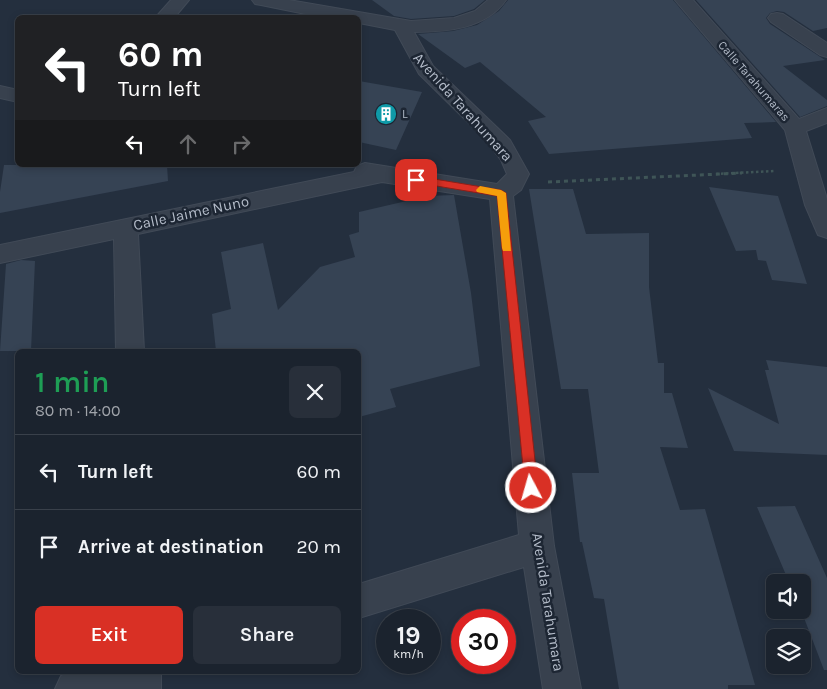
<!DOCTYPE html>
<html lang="en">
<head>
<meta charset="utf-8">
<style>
	:root { --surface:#1b232e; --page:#282f3a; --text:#f1f3f6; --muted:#a0a4aa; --line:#39404a; --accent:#d93025 }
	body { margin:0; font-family:Karla,sans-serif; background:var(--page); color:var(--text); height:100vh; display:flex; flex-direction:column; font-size:19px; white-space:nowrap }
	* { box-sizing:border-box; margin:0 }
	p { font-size:16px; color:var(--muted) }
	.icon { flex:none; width:28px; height:28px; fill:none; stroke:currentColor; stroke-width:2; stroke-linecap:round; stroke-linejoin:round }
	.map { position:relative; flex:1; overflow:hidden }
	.side { position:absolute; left:15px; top:349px; width:346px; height:325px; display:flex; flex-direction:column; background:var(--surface); border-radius:8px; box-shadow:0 2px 8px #0003,0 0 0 1px var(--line) }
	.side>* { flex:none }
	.hud { position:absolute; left:15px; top:15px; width:346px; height:152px; border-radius:8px; box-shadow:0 2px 8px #0003,0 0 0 1px var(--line); background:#202124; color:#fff; overflow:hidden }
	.tools { position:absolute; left:766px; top:574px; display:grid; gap:10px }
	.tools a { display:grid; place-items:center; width:45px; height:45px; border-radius:8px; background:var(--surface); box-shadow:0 2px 8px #0003,0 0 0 1px var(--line); font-size:25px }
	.speed { position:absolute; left:376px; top:609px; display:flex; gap:10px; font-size:25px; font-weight:700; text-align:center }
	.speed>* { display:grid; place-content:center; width:65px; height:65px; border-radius:50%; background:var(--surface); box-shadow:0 2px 8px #0003,0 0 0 1px var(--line); line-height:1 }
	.speed small { font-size:12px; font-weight:400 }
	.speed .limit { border:8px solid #d22; background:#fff; color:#111 }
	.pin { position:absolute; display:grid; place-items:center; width:42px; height:42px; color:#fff; margin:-21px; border-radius:10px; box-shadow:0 2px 8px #0006 }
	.me { position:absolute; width:55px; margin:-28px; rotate:354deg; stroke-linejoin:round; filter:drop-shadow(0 0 4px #0008) }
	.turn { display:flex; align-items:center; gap:18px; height:105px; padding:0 20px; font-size:22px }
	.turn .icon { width:65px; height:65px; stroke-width:2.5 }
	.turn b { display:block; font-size:35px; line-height:42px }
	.lanes { display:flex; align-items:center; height:48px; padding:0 20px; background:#0003; justify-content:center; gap:25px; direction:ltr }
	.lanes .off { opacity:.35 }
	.round { display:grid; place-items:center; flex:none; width:52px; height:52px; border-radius:8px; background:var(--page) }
	.summary { display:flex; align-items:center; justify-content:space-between; height:85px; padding:0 20px }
	h1 { font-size:30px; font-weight:600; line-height:38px; color:#1e9e55 }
	.cta { display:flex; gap:10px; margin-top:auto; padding:10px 20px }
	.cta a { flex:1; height:58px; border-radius:8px; background:var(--accent); color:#fff; font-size:20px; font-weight:600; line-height:58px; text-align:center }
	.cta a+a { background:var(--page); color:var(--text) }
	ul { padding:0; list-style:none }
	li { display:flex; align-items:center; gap:15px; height:75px; padding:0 20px; border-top:1px solid var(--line) }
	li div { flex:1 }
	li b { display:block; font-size:19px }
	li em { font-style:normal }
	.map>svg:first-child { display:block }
	.building { fill:#364354 }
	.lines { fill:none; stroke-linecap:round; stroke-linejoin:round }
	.minor-casing { stroke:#414a57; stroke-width:2 }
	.path-far1 { stroke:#3f5557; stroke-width:2.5; stroke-dasharray:2.5 2.5; stroke-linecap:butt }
	.path { stroke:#3f5557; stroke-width:3; stroke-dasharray:4 4; stroke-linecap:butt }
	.minor { fill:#38414e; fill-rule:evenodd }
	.route { fill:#d93025; stroke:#8d1f18 }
	.slow { fill:#f59e0b }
	.labels { text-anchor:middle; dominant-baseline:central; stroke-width:5; stroke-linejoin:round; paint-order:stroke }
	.far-street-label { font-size:12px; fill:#b4bcc9; stroke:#1d2633 }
	.far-poi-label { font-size:12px; fill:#b4bcc9; stroke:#1d2633; text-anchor:start }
	.street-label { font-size:15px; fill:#b4bcc9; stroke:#1d2633 }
</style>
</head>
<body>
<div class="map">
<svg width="827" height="689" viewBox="0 0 827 689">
	<rect width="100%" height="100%" fill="#242f3e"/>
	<!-- building -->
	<path class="building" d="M372 0H485L474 9 454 16 411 19 394 16Z
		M508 0H673L776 122 744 123 752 138 549 154 528 121 546 117 480 62 465 68 418 34 453 31 477 25 499 11Z
		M696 0H827V28L813 31 784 12 777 11 770 13 766 18 770 24 825 60 783 66 827 100V106L800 117Z
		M359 81 422 92 396 150 359 142Z
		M4 165H167L168 181 0 213V192Z
		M709 187 778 196 807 284 772 280 766 261 758 260 756 250 736 251Z
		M529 189H573L586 234 649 233V287L658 363H664V393H672L688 448 660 447 680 510 705 509 755 685H728V689H619L604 599 594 598 582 542H580L572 473H599L588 389H561Z
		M454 195 471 293 480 366 390 389 396 407 359 417V351H216L212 314 231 309 221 252 263 243 278 310 320 267 355 257 349 235 359 232V212L428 196Z
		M21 260 35 261 31 351H0L6 264Z
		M766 360 827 367V455L734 451 708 388 779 424 765 370H769Z
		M795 506 827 578V670H824L801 610 802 582H789L757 507Z"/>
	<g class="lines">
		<!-- minor casing -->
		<g class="minor-casing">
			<path id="minor" d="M171 0H189L174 18H155Z
				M252 0H289L411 21 454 18 475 11 488 0H506C486 29 447 32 414 32L433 66 510 140 529 174 521 190 513 196 554 546 581 689H543L524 567 359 618V584L519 535 490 199 382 182 138 234 144 351H116L114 239 0 263V245L354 172 357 166 365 163 497 184 507 174 501 160 483 137 419 74 395 30 359 23V18H325L261 5 255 4Z
				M675 0H693L799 119 827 108V123L806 131 827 199V238L818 235 805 205 785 130Z
				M777 13 783 14 827 43V57L820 55 771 22 768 18 771 14Z
				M0 86 18 90V102L0 98Z
				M71 671H161V689H55L61 676Z"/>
		</g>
		<!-- path-far1 -->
		<path class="path-far1" d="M716 174 774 171"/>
		<!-- path -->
		<path class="path" d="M548 182 742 173"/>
		<!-- minor -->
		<use href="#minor" class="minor"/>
	</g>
	<!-- route -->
	<path class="route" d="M416 176 501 190 506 193 538 488 536 492 531 494 527 492 525 488 497 196 412 182 411 180Z"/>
	<!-- slow -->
	<path class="slow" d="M480 186 501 190 506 193 511 251H503L502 248 497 196 477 192 476 190Z"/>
	<!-- icons -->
	<defs>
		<g id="building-disc" transform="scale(1.125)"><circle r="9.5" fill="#0f9aa8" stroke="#1d2633"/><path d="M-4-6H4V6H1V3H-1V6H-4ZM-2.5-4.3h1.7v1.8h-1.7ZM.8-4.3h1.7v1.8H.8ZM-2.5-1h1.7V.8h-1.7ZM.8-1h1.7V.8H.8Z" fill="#fff"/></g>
	</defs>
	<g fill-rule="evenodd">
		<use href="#building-disc" x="386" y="114"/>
	</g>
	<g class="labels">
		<!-- far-street labels -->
		<g class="far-street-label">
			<text transform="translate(754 81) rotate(49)">Calle Tarahumaras</text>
		</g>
		<!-- far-poi labels -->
		<g class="far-poi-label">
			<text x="402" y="114">L</text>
		</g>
		<!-- street labels -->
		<g class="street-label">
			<text transform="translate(463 107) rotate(48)">Avenida Tarahumara</text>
			<text transform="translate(191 213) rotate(-12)">Calle Jaime Nuno</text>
			<text transform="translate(548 602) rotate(81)">Avenida Tarahumara</text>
		</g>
	</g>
</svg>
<div class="tools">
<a><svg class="icon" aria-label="sound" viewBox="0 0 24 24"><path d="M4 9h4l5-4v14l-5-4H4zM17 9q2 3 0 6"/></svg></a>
<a><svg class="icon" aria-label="layers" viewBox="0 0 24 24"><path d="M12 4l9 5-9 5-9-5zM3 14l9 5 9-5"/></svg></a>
</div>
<div class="speed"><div>19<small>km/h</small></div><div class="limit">30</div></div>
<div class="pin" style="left:416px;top:180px;background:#d93025"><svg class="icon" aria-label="arrive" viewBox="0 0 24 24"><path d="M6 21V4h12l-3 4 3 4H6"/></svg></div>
<svg class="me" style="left:531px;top:488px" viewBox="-20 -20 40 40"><circle r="17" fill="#d93025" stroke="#fff" stroke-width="3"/><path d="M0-11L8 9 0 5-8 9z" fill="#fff"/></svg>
<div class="hud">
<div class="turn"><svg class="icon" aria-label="left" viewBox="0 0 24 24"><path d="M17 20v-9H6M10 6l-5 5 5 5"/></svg><div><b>60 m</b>Turn left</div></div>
<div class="lanes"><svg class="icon" aria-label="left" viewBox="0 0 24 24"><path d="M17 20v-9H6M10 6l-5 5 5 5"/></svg><svg class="icon off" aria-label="ahead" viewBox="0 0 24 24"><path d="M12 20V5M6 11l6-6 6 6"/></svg><svg class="icon off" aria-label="right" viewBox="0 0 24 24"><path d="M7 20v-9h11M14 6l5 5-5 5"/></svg></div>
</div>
<section class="side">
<div class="summary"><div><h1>1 min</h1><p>80 m · 14:00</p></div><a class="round"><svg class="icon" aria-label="close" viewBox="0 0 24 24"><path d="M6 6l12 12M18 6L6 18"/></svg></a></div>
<ul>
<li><svg class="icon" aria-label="left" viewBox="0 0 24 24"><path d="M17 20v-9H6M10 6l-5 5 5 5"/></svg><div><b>Turn left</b></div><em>60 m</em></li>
<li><svg class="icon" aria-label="arrive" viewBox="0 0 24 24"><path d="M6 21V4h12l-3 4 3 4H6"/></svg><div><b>Arrive at destination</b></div><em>20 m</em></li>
</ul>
<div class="cta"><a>Exit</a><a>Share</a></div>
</section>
</div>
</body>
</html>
